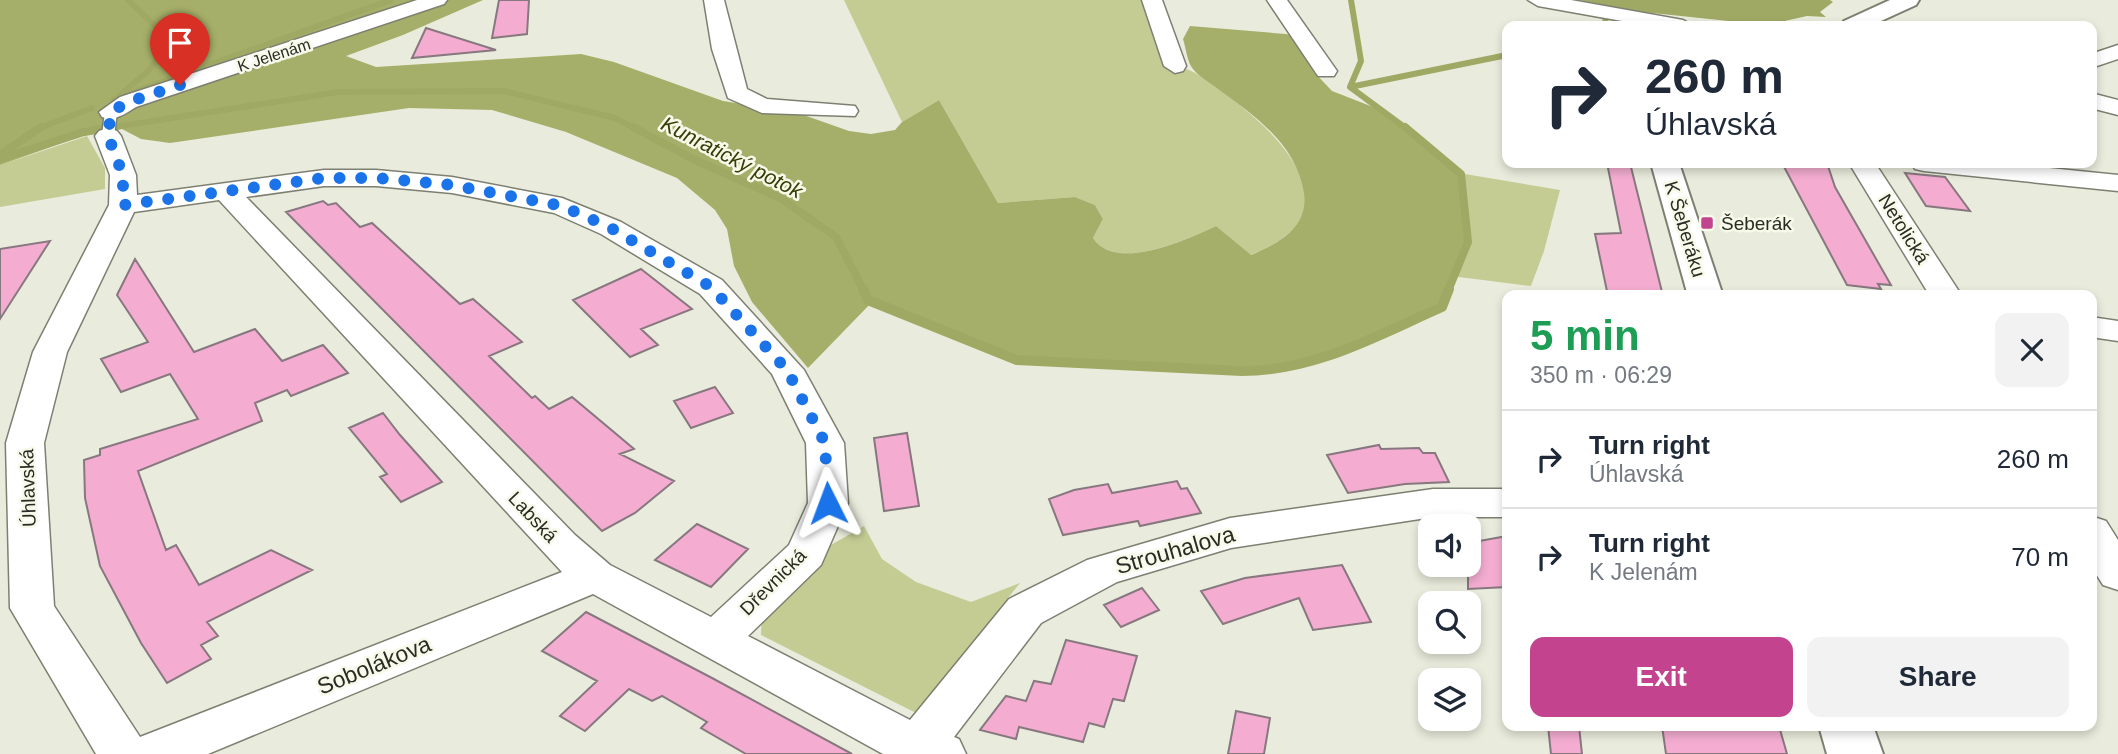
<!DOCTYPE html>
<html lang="en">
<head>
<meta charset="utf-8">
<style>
	:root { --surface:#fff; --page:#f2f2f3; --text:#1f2937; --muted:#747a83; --line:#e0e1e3; --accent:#c3438e }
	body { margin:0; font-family:Helvetica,sans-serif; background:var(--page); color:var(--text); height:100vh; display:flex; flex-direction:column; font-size:26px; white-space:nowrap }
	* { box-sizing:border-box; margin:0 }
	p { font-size:23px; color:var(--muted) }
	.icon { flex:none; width:38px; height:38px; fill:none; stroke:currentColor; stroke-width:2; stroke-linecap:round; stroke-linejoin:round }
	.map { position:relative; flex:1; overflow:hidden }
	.details { position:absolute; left:1502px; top:290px; width:595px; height:441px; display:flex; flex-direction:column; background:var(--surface); border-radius:14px; box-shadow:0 4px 10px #0003 }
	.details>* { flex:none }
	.top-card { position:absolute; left:1502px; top:21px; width:595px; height:147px; border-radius:14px; box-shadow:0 4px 10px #0003; background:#fff; color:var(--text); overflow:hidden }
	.tools { position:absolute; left:1418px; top:514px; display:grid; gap:14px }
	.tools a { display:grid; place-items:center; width:63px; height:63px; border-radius:14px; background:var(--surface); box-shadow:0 4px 10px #0003; font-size:35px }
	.pin { position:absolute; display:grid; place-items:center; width:60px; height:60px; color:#fff; margin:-72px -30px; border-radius:50% 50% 50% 0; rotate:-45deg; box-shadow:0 0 7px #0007 }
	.pin .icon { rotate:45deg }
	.me { position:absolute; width:77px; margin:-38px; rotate:357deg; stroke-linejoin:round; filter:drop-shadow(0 0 5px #0008) }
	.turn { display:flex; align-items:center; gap:24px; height:147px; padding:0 28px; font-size:32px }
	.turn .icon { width:91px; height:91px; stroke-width:2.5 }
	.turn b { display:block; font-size:49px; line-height:60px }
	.round { display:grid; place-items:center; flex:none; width:74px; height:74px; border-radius:14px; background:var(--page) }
	.overview { display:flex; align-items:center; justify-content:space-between; height:119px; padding:0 28px }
	h1 { font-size:42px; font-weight:700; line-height:52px; color:#1e9e55 }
	.action { display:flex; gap:14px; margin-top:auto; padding:14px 28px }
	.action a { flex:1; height:80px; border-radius:14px; background:var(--accent); color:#fff; font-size:28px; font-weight:700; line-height:80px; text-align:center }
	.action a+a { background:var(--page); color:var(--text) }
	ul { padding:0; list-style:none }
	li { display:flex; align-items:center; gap:21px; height:98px; padding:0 28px; border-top:2px solid var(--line) }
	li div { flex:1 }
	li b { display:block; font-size:26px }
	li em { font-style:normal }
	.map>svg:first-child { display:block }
	.green { fill:#c4cc94 }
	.forest { fill:#a6af69 }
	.water { fill:#a0a964 }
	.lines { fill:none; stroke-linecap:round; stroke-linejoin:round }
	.stream-far2 { stroke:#a0a964; stroke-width:6 }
	.stream-far1 { stroke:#a0a964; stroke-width:8 }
	.stream { stroke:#a0a964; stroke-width:10 }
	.building { fill:#f4add1; stroke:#87787f; stroke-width:2 }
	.lane-casing { stroke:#7d8071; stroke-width:3 }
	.street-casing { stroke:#7d8071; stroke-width:3 }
	.secondary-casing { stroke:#7d8071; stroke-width:4 }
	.lane { fill:#fff; fill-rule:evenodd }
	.street { fill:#fff; fill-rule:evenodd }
	.secondary { fill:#fff; fill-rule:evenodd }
	.route { stroke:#1a73e8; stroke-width:12; stroke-dasharray:0 21.6 }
	.poi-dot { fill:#c3438e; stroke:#f7f9e9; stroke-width:2.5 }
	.labels { text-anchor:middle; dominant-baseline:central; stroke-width:5; stroke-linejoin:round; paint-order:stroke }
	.far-street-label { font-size:16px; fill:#2a2b25; stroke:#f7f9e9 }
	.poi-label { font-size:19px; fill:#2a2b25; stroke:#f7f9e9; text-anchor:start }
	.street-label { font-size:19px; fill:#2a2b25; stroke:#f7f9e9 }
	.water-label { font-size:21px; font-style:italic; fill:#383d05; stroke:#f7f9e9 }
	.near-street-label { font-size:23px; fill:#2a2b25; stroke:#f7f9e9 }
</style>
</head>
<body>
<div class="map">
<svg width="2118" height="754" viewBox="0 0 2118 754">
	<rect width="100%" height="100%" fill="#e9ecdc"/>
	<!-- green -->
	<path class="green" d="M844 0H1147L1168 63C1195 69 1211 83 1233 100 1291 144 1353 217 1250 255L1216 226C1187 239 1116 273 1093 238L1103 219 1095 205 1075 197 998 203 939 100 902 122Z
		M87 136 105 168V189L0 207V165Z
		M1459 173 1560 190 1544 251 1531 286 1451 276 1469 242Z
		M864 526 882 559 916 582 971 602 1020 583 916 713 761 635 762 610 824 549Z"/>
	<!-- forest -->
	<path class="forest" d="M0 0H483L403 35 346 56 376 67 581 54 614 62 723 101 798 113 849 131 871 134 895 130 902 122 939 100 998 203 1075 197 1095 205 1103 219 1093 238C1116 273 1188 239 1216 226L1251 255C1278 244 1309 227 1304 193 1296 144 1256 117 1218 89 1211 83 1199 77 1193 69 1187 62 1186 48 1183 39L1190 26 1298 35 1314 72 1332 91 1373 107 1437 151 1461 174 1468 242 1444 302 1324 360 1275 370 1017 360 897 314 875 299 808 368 752 302 734 266 727 229 715 210 677 178 566 132 492 110 409 108 170 143 141 139 122 129 82 136 0 165Z"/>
	<!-- water -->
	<path class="water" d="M1579 0H1830L1833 2 1820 12 1826 17 1807 16 1767 25 1633 11Z"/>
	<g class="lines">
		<!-- stream-far2 -->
		<path class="stream-far2" d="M1351 0 1361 61 1350 87 1407 129
			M1604 26 1606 18
			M1350 87 1507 55
			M120 95 147 72 173 43 128 0
			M114 99 391 0
			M37 129 92 108
			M102 129 338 92 504 91 615 118 636 129"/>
		<!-- stream-far1 -->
		<path class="stream-far1" d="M633 127 695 160 780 198 836 237 864 291
			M1405 127 1461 174 1468 242 1448 291
			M0 155 41 127
			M0 159 84 132 113 127"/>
		<!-- stream -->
		<path class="stream" d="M863 289 868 300 1017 360 1242 371C1315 371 1376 336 1442 307L1449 289"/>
	</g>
	<!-- building -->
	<path class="building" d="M499 0H529L527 34 492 38Z
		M426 28 496 50 412 58Z
		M1607 163H1630L1663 296H1608L1595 234 1621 233Z
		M1782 163H1827L1835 187 1891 285 1878 284 1881 289 1847 285Z
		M1905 173 1945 177 1970 211 1926 206Z
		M323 201 328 205 336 203 360 227 372 223 460 304 473 299 522 342 489 356 532 398 535 396 549 409 572 397 634 449 620 454 674 481 635 513 602 531 286 212Z
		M50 241 0 319V249Z
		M135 259 194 352 255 329 282 361 323 345 348 373 291 396 287 390 255 403 262 421 138 471 166 550 176 545 199 585 271 550 312 570 207 622 218 636 201 645 211 659 167 683 141 643 100 566 85 498 84 460 100 455V449L198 419 170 374 121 392 101 359 148 342 117 295Z
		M641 269 692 309 641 329 658 345 630 357 573 300Z
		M715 387 733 413 691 428 674 401Z
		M383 413 400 435 442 482 401 502 380 477 387 474 349 428Z
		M907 433 919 506 884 511 874 438Z
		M1379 445 1381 449 1419 448 1423 453H1435L1449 482 1405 484 1348 493 1327 455Z
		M1177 481 1181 489 1187 488 1201 513 1140 526 1138 521 1063 535 1049 499 1074 490 1108 484 1112 493Z
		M697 524 748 549 711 587 655 560Z
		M1507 536V587L1468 589V543Z
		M1342 565 1371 622 1313 630 1299 598 1223 624 1201 591 1245 578Z
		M1142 588 1159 610 1121 627 1104 605Z
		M586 612 712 678 852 754H746L701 728 707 722 662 696 652 701 629 689 585 731 560 716 597 681 542 651Z
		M1066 640 1137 656 1124 701 1113 699 1104 727 1089 723 1083 742 1019 727 1016 739 980 730 1006 696 1026 701 1034 681 1051 684Z
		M1236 711 1270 718 1264 754H1228Z
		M1548 726H1579L1582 754H1551Z
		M1662 726H1779L1787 754H1666Z"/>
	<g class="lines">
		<!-- lane casing -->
		<g class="lane-casing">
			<path id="lane" d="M111 108 117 112 114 136 108 140 102 136 105 112Z"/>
		</g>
		<!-- street casing -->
		<g class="street-casing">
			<path id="street" d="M417 0H447L444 4 136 107C125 114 116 121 102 117L99 112 120 97Z
				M704 0H724L747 89 767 99 855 106 858 111 855 116 762 113 728 98 712 49Z
				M1142 0H1162L1186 66 1183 71 1175 73 1164 66Z
				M1267 0H1287L1337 71 1334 76H1318Z
				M1528 0H1571L1683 20 1693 26H1650L1538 6Z
				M2118 45V59L2091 68V54Z
				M2091 93 2118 100V115L2091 108Z
				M108 128 117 131 121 136 136 175 137 195 324 170H376L452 177 562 198 621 222 722 280 804 370 844 443 848 503 821 565 748 636 910 720 1009 599 1087 560 1230 518 1433 489H1507V517H1433L1231 548 1117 582 1041 623 954 737 959 739 966 754H883L593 594 208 754H96L10 608 6 443 33 352 109 205 110 175 95 136 99 131ZM324 186H376L452 193 554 213 601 234 700 294 772 374 806 443 808 503 789 545 711 617 610 565 575 535 246 197ZM219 200 562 572 140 737 54 606 44 443 67 352 134 212Z
				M1849 163H1875L1962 296H1930Z
				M1911 163H1999L2118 175V191L1924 171 1915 169Z
				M2091 317 2118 321V341L2091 337Z
				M2091 516 2106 521 2118 540V590L2103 585 2091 566Z"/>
		</g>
		<!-- secondary casing -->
		<g class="secondary-casing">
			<path id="secondary" d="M1890 0H1919L1916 5 1870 26H1841L1844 21Z
				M1651 163H1679L1723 296H1688Z
				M1819 726H1873L1883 754H1827Z"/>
		</g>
		<!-- lane -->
		<use href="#lane" class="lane"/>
		<!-- street -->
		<use href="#street" class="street"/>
		<!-- secondary -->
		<use href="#secondary" class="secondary"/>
	</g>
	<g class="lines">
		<!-- route -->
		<path class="route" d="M180 85 128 102 111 112 108 136 123 175V205L324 178H376L452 185 562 206 611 228 711 287 787 370 825 443 828 503"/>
	</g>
	<!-- markers -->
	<rect class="poi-dot" x="1700" y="216" width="14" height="14" rx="3.5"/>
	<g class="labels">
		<!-- far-street labels -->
		<g class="far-street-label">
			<text transform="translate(274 55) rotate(-18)">K Jelenám</text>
		</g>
		<!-- poi labels -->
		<g class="poi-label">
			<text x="1721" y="223">Šeberák</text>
		</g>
		<!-- street labels -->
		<g class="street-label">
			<text transform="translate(1685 229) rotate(73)">K Šeberáku</text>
			<text transform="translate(1904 229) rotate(58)">Netolická</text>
			<text transform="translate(28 488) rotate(-92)">Úhlavská</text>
			<text transform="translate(533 517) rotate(47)">Labská</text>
			<text transform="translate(773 582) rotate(-45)">Dřevnická</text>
		</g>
		<!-- water labels -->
		<g class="water-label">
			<text transform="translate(732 157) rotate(27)">Kunratický potok</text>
		</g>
		<!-- near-street labels -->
		<g class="near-street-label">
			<text transform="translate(1175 550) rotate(-16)">Strouhalova</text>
			<text transform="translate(374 665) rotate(-22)">Sobolákova</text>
		</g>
	</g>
</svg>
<div class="tools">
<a><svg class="icon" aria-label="sound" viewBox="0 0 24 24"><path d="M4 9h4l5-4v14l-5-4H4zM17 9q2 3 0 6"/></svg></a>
<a><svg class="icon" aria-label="search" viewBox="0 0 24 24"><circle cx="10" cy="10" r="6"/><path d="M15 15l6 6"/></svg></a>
<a><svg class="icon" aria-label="layers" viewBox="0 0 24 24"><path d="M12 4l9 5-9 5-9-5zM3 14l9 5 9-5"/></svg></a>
</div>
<div class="pin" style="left:180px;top:85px;background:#d93025"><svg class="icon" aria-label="arrive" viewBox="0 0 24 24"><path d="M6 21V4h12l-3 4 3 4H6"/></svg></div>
<svg class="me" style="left:828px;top:503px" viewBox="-20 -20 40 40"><path d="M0-17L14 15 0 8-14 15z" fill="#1a73e8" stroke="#fff" stroke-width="4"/></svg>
<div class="top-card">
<div class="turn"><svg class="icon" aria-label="right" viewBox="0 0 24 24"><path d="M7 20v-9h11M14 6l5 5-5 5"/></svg><div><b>260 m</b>Úhlavská</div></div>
</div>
<section class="details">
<div class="overview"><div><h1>5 min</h1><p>350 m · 06:29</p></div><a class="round"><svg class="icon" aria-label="close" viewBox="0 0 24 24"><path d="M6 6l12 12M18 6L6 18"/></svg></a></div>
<ul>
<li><svg class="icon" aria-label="right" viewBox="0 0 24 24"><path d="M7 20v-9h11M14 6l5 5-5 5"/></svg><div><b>Turn right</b><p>Úhlavská</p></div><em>260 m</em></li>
<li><svg class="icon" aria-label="right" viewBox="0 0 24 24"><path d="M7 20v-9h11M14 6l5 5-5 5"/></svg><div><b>Turn right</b><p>K Jelenám</p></div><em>70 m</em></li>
</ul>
<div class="action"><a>Exit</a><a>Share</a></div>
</section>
</div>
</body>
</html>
